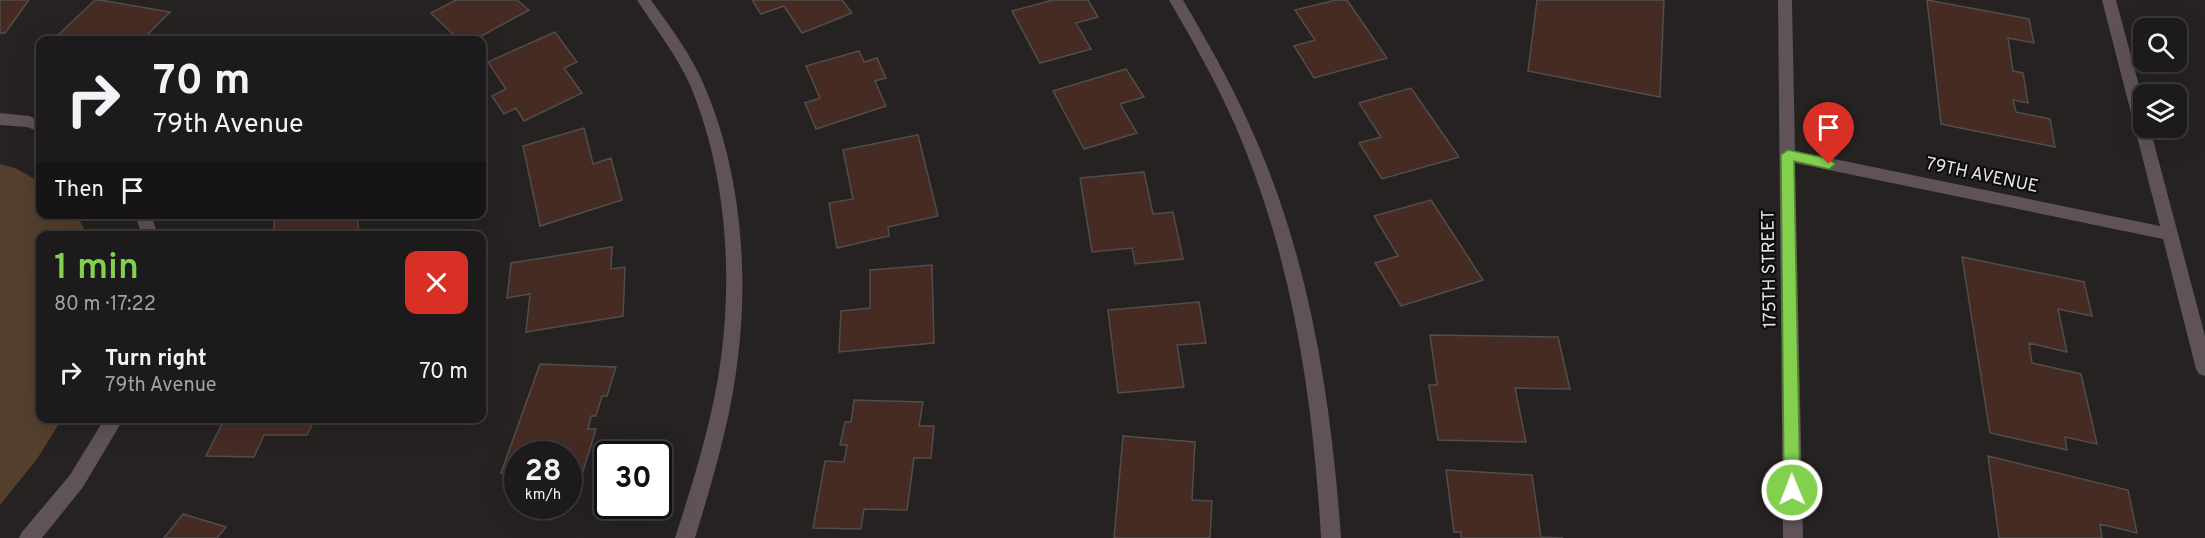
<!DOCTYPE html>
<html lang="en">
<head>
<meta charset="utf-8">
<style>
	:root { --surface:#1c1a1a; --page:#292727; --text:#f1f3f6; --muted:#a0a1a2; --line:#3a3839; --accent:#83d04e }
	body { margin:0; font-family:Overpass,sans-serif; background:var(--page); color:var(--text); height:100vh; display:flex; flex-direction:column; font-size:22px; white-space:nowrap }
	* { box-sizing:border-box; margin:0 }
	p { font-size:20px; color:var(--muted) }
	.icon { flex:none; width:33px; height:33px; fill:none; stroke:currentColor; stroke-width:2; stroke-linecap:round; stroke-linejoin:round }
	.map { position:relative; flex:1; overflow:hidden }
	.details { position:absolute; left:36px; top:231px; width:450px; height:192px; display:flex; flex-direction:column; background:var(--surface); border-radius:12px; box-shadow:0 6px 24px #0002,0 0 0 2px var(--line) }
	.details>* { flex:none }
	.top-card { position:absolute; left:36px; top:36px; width:450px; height:183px; border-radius:12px; box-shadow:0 6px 24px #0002,0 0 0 2px var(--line); background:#1c1a1a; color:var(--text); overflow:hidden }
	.controls { position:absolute; left:2133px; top:18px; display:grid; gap:12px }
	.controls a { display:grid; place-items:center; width:54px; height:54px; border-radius:12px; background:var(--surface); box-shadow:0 6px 24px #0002,0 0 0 2px var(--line); font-size:30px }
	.speed { position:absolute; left:504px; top:441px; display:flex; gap:12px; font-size:30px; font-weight:700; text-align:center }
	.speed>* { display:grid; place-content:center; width:78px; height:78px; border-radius:50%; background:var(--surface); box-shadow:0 6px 24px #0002,0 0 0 2px var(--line); line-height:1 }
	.speed small { font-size:15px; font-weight:400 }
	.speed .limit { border:3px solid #111; border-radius:9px; background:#fff; color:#111 }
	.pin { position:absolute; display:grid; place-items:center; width:51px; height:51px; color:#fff; margin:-62px -26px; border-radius:50% 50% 50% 0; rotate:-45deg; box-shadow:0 0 6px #0007 }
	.pin .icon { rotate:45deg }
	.me { position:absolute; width:66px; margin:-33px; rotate:359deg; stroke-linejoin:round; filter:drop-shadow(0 0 4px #0008) }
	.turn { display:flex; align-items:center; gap:21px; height:126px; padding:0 18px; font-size:27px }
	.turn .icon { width:78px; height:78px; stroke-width:2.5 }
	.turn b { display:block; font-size:42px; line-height:51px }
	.then { display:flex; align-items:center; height:57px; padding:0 18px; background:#0003; gap:12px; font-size:22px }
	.round { display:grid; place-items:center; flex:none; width:63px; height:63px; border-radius:12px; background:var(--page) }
	.overview { display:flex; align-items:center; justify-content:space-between; height:102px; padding:0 18px }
	h1 { font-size:36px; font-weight:600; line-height:45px; color:var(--accent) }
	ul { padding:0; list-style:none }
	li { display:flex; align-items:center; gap:18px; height:78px; padding:0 18px }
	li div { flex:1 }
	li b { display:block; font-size:22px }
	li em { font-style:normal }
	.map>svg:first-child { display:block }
	.green { fill:#553f2d }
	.building { fill:#462b23; stroke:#514d4c; stroke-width:1.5 }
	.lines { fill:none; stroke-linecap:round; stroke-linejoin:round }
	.minor { fill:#5f5258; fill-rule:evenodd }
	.route { fill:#83d04e; stroke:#558733; stroke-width:1.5 }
	.labels { text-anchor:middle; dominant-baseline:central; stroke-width:4.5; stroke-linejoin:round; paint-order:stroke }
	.street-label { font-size:18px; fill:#e6e3e3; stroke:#0d0c0c }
</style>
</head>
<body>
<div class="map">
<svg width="2205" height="538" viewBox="0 0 2205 538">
	<rect width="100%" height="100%" fill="#262222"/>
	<!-- green -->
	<path class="green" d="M0 164 15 168 40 182V214L76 215 88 235 40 236V418L62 419 37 459 0 505Z"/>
	<!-- building -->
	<path class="building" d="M0 0H29L5 33H0Z
		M95 0H100L170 12 142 40H53Z
		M456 0H517L529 10 474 40H459L431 13Z
		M752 0H842L852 13 802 33 784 6 761 14Z
		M1053 0H1088L1098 17 1076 23 1091 49 1040 63 1012 11Z
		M1336 0H1347L1387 58 1314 78 1294 46 1315 40 1295 10Z
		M1537 0H1664L1660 97 1528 71Z
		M1927 0 2029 19 2034 43 2008 38 2013 71 2023 73 2028 103 2013 100 2016 112 2050 119 2055 147 1941 124Z
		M555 32 577 62 564 68 582 93 524 121 516 108 504 114 492 96 506 89 488 62Z
		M859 51 864 62 877 58 886 78 875 81 886 106 816 129 805 103 820 98 806 66Z
		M1126 69 1144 97 1120 104 1137 133 1084 149 1053 91Z
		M1411 88 1459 157 1382 179 1359 143 1381 137 1359 103Z
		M584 128 593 164 611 158 622 200 540 226 523 146Z
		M918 135 938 216 888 227 889 236 837 248 829 203 853 199 843 150Z
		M1144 172 1153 214 1173 212 1183 259 1135 264 1132 248 1092 252 1080 178Z
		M1431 200 1483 280 1401 306 1375 263 1398 256 1374 216Z
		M274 214H357L359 236H274Z
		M612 247 611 269 625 267 623 316 526 332 530 294 507 298 511 263Z
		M1962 257 2084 282 2092 316 2058 309 2067 352 2029 343 2032 363 2081 374 2097 444 2065 437 2067 450 1990 433Z
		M932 265 934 343 839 352 841 311 870 308V270Z
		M1199 302 1206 343 1177 345 1184 387 1118 393 1108 310Z
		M1430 335 1558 337 1570 389 1515 388 1526 442 1438 440 1429 385H1437Z
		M540 364 616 367 607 396H602L596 416H591L588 429H596L577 491H568V454H518V474L501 473Z
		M854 400 923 402 919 426H934L931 458H914L907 510 864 509 861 529 813 528 825 461 844 462 847 445H840L845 422H851Z
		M225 418H315L307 435H264L254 457 206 456Z
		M1123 436 1195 442 1192 500 1212 501 1210 538H1114Z
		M1988 456 2128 490 2137 533 2100 524 2102 538H1999Z
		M1446 470 1532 475 1541 537 1563 538H1461V532H1454Z
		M183 514 226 527 217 538H164Z"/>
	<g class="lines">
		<!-- minor -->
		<path class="minor" d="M637 0H651C670 27 691 54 704 85 740 168 749 268 738 357 731 419 713 479 695 538H675C694 479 713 419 721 358 733 268 725 168 690 85 676 54 655 28 637 0Z
			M1169 0H1183C1207 41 1230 81 1249 124 1309 254 1331 396 1341 538H1321C1313 396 1292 256 1235 125 1216 82 1193 41 1169 0Z
			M1778 0H1792L1795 151 2160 226 2102 0H2116L2144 104V128H2150L2205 336V376L2199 374 2196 369 2163 239 1795 163 1803 538H1783Z
			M0 113 29 116 40 121V132L27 127 0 125Z
			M135 214H151L158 236H142Z
			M105 418H124L83 487 42 538H19L22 532 70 475Z"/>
	</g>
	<!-- route -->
	<path class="route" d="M1788 150 1829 159 1835 164 1829 169 1794 161 1800 490 1798 495 1792 497 1787 495 1784 490 1781 155Z"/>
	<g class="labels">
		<!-- street labels -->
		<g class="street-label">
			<text transform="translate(1982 176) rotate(12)">79TH AVENUE</text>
			<text transform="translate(1770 269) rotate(-91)">175TH STREET</text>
		</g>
	</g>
</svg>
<div class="controls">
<a><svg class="icon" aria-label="search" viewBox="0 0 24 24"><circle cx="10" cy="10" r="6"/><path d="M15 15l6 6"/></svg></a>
<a><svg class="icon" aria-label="layers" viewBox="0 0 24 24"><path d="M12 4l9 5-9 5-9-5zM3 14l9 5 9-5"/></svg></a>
</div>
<div class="speed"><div>28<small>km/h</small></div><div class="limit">30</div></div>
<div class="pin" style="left:1829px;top:164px;background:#d93025"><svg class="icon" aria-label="arrive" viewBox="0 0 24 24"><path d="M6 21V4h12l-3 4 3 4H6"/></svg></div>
<svg class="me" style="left:1792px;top:490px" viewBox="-20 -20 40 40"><circle r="17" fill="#83d04e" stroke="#fff" stroke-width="3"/><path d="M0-11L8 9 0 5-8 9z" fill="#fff"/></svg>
<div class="top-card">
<div class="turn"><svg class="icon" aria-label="right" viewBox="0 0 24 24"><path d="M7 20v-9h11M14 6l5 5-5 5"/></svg><div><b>70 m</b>79th Avenue</div></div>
<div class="then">Then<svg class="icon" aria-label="arrive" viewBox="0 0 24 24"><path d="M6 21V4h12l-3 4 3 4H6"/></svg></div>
</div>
<section class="details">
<div class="overview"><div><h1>1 min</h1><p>80 m · 17:22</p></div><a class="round" style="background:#d93025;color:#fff"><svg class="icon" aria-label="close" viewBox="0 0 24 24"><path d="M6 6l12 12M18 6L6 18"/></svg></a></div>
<ul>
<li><svg class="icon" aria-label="right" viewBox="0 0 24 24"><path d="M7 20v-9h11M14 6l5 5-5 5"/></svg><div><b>Turn right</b><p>79th Avenue</p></div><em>70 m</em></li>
</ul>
</section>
</div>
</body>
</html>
